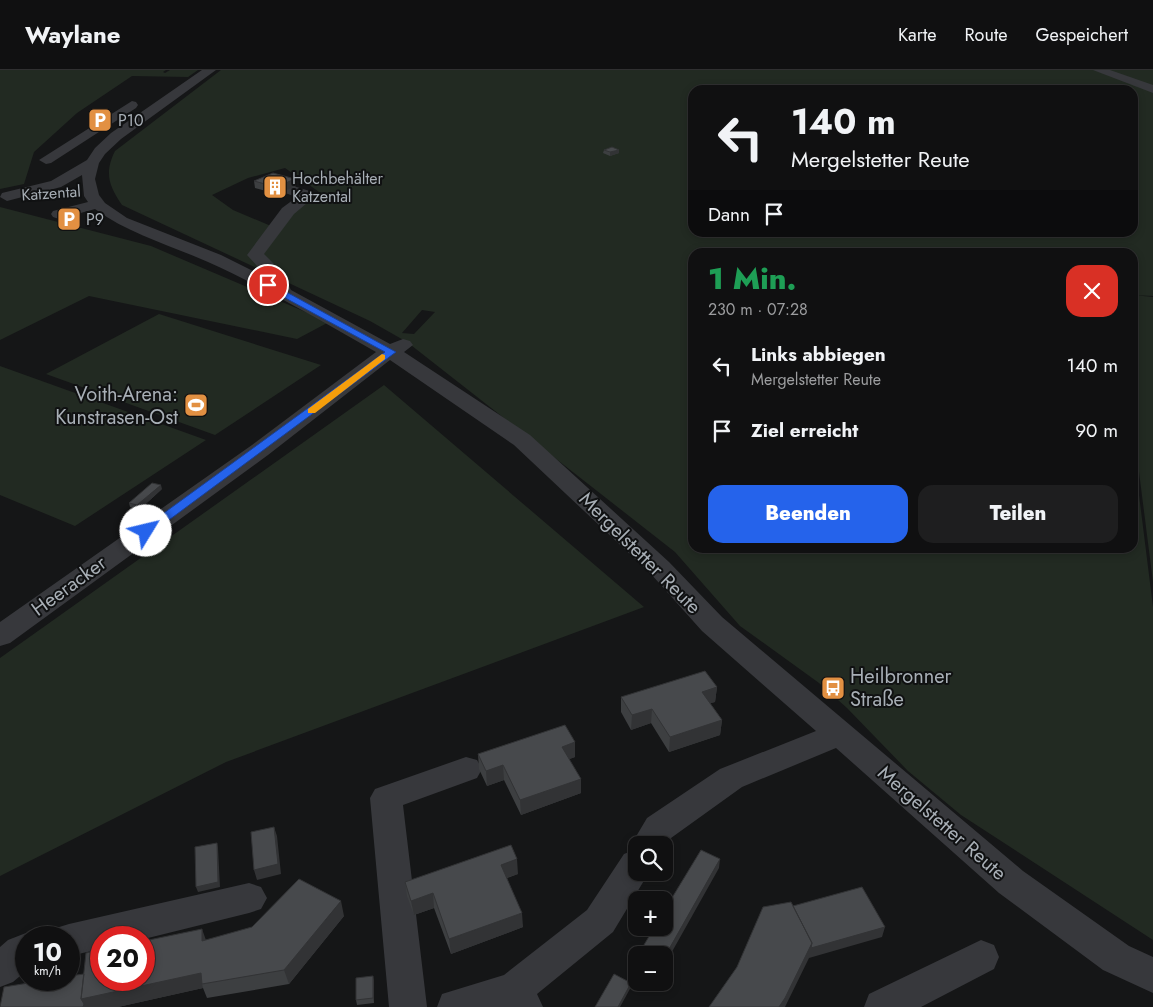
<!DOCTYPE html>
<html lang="de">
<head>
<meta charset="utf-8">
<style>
	:root { --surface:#101011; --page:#1e1e1f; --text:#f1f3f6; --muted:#9c9d9f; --line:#303031; --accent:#2563eb }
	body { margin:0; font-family:Jost,sans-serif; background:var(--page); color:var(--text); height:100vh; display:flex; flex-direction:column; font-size:19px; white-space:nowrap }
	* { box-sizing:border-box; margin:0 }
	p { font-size:16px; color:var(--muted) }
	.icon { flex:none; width:28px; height:28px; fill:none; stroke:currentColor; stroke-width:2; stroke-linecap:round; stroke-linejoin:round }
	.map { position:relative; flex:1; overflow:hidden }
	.details { position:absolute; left:688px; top:178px; width:450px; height:305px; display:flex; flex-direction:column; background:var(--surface); border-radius:15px; box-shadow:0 2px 8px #0003,0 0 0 1px var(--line) }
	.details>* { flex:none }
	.banner { position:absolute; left:688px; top:15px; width:450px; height:152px; border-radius:15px; box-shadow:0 2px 8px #0003,0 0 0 1px var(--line); background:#101011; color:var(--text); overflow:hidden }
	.buttons { position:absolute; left:628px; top:766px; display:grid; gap:10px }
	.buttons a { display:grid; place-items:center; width:45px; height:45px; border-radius:10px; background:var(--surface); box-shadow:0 2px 8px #0003,0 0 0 1px var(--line); font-size:25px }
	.speed { position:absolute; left:15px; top:856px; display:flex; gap:10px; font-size:25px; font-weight:700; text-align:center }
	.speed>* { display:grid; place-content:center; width:65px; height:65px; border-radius:50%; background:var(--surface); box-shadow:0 2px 8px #0003,0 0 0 1px var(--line); line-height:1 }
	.speed small { font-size:12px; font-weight:400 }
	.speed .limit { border:8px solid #d22; background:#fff; color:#111 }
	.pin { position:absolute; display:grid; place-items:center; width:42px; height:42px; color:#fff; margin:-21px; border:2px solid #fff; border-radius:50%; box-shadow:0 1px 5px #0007 }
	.me { position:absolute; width:55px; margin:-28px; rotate:54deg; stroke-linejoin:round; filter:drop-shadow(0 0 4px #0008) }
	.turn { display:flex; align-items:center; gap:18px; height:105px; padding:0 20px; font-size:22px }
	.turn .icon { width:65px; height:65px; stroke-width:2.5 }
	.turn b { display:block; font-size:35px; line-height:42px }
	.then { display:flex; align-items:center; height:48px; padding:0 20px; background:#0003; gap:10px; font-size:19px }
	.round { display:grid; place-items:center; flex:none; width:52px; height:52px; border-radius:15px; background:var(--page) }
	.headline { display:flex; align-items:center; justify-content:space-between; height:85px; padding:0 20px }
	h1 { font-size:30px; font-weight:800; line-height:38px; color:#1e9e55 }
	.cta { display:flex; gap:10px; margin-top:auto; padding:10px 20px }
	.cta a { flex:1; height:58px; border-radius:15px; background:var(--accent); color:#fff; font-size:20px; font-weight:800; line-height:58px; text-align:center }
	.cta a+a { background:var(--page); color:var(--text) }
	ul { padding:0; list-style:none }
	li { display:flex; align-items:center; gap:15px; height:65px; padding:0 20px }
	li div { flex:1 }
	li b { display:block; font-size:19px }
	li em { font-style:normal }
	header { display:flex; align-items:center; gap:30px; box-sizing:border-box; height:70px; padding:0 25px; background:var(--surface); border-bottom:1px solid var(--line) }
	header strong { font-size:24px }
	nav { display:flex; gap:28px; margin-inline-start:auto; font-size:18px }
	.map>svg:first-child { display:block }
	.green { fill:#222a22; fill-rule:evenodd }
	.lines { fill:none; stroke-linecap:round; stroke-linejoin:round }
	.minor { fill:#37383c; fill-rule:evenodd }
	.wall { fill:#3d3f41 }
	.shaded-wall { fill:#323335 }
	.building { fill:#47494c; stroke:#323335 }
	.route { fill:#2563eb; stroke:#184099 }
	.slow { fill:#f59e0b }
	.labels { text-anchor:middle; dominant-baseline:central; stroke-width:4; stroke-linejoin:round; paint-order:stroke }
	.far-poi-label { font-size:16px; fill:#a8afb6; stroke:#101112; text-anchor:start }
	.far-street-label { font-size:16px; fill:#a8afb6; stroke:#101112 }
	.poi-label { font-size:20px; fill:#a8afb6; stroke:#101112; text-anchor:end }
	.street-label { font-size:20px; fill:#a8afb6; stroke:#101112 }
</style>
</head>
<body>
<header>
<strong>Waylane</strong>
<nav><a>Karte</a><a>Route</a><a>Gespeichert</a></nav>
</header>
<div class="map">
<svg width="1153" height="937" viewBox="0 0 1153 937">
	<rect width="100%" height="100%" fill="#151617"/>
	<!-- green -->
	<path class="green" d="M0 0H166L163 2 165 3 170 0H198L188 7 132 6 77 43 34 82 24 114 0 119Z
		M221 0H1097L1153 19V226L1133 225 1132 182H692V478H1132L1133 377 1153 537V870L961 745 908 701 847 638 819 613 740 556 675 482 407 272 370 251 122 135C109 116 104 103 115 81ZM692 20H1132V162H692ZM285 98 322 124 301 130 271 156 233 140 212 125 248 108ZM422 240 435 242 414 264 402 263Z
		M1100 0H1153V18Z
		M0 137 151 176 329 252 297 269 89 226 0 270Z
		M1133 225 1153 227V512L1133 355Z
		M159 244 321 295 215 365 46 304Z
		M0 296 206 370 75 456 0 425Z
		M384 315 644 537 226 692 0 806V588Z"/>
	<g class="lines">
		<!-- minor -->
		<path class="minor" d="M202 0H216L121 69 105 84 99 93 95 109 99 125 105 133 127 148 221 185 269 209 247 185 282 138 297 127 285 123 282 120 285 117 290 115 313 122 316 125 313 128 294 144 264 184 282 202 291 220 390 274 403 269 410 271 413 275 404 282 530 365 669 492 722 547 1023 801 1129 876 1153 887V923L1103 900 999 823 836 678 742 717 671 768 664 779V775H636V802H649L648 804 613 862 537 924 543 937H437L442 924 504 905 587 840 624 784 634 780 631 775 647 748 720 699 816 661 702 561 651 504 514 375 390 290 268 385 10 573 0 576V552L252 375 376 282C321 251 266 218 208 192 170 175 129 164 95 139L59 149 53 147 51 144 53 141 88 132 84 126 82 105 61 117 7 131 0 127 2 123 51 111 87 90 95 78 111 63Z
			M1093 0H1110L1153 15V23Z
			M132 31 136 32 138 35 136 38 51 93 46 94 39 90Z
			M466 687 477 690 482 699 477 708 403 735 427 937H389L370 728 375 719Z
			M249 813 261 817 267 828 261 839 249 843 144 869 101 868V879L69 886V868H52L56 858 69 854Z
			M26 863 37 868H26V901L13 912 0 917V877L8 870Z
			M981 870 994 875 999 887 994 899 921 937H864L869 924Z"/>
	</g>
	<!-- wall -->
	<path class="wall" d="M604 80H619V83L610 86 603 83Z
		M254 111 296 116 277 124 255 118Z
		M162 419 139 440 130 437 129 433Z
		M717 617 715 632 710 633 722 650 720 665 669 682 651 653 631 660 621 642V627Z
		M575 672V687L569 689 581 723 521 745 504 710 487 716 479 699 478 684Z
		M518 804 507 808 523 857 451 884 434 838 414 845 407 826 405 812Z
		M344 846 289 914 207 928 203 918 118 937H0L84 904Z
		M636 887V907L631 905 632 895Z
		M374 910V933L357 935 356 930Z
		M646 912H654L653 916Z"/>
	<!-- shaded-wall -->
	<path class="shaded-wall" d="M619 80V83L610 86V82Z
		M295 109 296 116 277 124 276 117Z
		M161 415 162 419 139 440 137 435Z
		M717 617 715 632 700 636 702 622Z
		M652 639 651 653 631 660 632 645Z
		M722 650 720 665 669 682 670 667Z
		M575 672V687L562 692V677Z
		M503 695 504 710 487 716 486 701Z
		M581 709V723L521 745 520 730Z
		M274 757 277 766 281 804 257 810 254 800Z
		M217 773 218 778 220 817 198 822 196 817Z
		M517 789 518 804 502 809 501 795Z
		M720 789 719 798 664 896V888Z
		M433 823 434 838 414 845 411 831Z
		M341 831 344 846 289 914 284 900Z
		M522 843 523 857 451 884 449 869Z
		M885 857 882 867 809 888 785 937H779L812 873Z
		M202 859 207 873 202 871Z
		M201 903 202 914 203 918 118 937H83L81 929Z
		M373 906 374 910V933L373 928Z
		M631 913V917L620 937H618Z"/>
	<!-- building -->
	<path class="building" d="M612 77 619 80 610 82 604 80Z
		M273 103 295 109 276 117 254 111Z
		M152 413 161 415 137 435 129 433Z
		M705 601 717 617 702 622 722 650 670 667 652 639 632 645 621 627Z
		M565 655 575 672 562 677 581 709 520 730 503 695 486 701 478 684Z
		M274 757 278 794 254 800 251 762Z
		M217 773 218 812 196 817 195 777Z
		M511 775 517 789 501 795 522 843 449 869 433 823 411 831 405 812Z
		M701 780 720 789 664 888V885H638L654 858H664V841Z
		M299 809 341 831 284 900 202 914 201 903 81 929 86 883 101 880V910H144V871L202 859V871L252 857Z
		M862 817 885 857 811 878 812 873 793 836Z
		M791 832 812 873 785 928 779 937H709L737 897 763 837Z
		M636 887V897L632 895Z
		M84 904 81 929 84 934 83 937H0L4 917 47 910H69V906Z
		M614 904 631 913 618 937H595Z
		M373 906V928L356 930V908Z"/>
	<!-- route -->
	<path class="route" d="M265 213H270L396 282 150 464H142V459L385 282 265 217Z"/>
	<!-- slow -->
	<path class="slow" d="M382 284 385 285V289L315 343H308V339Z"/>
	<!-- icons -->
	<defs>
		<g id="parking-square" transform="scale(1.25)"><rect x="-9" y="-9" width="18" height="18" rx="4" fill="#e29042" stroke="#101112"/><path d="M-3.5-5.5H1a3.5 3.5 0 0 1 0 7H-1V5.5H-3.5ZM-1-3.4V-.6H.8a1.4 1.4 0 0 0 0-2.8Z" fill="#fff"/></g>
		<g id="building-square" transform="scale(1.25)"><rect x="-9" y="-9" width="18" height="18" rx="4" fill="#e29042" stroke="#101112"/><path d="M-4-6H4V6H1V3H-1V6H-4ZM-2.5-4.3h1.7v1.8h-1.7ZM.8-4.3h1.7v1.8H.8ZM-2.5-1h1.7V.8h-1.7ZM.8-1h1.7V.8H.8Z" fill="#fff"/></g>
		<g id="stadium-square" transform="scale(1.25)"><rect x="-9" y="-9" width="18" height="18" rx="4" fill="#e29042" stroke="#101112"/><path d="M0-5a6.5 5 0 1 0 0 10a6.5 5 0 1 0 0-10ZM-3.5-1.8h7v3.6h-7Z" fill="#fff"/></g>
		<g id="bus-square" transform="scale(1.25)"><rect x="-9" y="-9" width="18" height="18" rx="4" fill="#e29042" stroke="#101112"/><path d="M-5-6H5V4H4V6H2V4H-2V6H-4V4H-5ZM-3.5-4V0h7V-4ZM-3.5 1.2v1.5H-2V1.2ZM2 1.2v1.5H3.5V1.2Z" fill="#fff"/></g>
	</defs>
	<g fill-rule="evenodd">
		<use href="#parking-square" x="100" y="50"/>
		<use href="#building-square" x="275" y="117"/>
		<use href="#parking-square" x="69" y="149"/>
		<use href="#stadium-square" x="196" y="335"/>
		<use href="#bus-square" x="833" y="618"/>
	</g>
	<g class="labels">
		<!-- far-poi labels -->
		<g class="far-poi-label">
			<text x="118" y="50">P10</text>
			<text x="292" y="108">Hochbehälter<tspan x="292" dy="18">Katzental</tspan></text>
			<text x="86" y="149">P9</text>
		</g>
		<!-- far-street labels -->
		<g class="far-street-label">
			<text transform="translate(51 123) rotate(-4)">Katzental</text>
		</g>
		<!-- poi labels -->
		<g class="poi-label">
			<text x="178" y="324">Voith-Arena:<tspan x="178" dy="23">Kunstrasen-Ost</tspan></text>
			<text x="850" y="606" text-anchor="start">Heilbronner<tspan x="850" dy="23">Straße</tspan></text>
		</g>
		<!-- street labels -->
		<g class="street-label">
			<text transform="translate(640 483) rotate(45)">Mergelstetter Reute</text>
			<text transform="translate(69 516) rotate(-36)">Heeracker</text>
			<text transform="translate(942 753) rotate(41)">Mergelstetter Reute</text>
		</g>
	</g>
</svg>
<div class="buttons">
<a><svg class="icon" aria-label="search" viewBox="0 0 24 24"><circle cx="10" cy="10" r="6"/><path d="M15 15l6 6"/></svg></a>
<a>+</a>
<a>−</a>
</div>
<div class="speed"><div>10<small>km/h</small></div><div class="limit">20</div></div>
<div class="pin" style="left:268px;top:215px;background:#d93025"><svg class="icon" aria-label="arrive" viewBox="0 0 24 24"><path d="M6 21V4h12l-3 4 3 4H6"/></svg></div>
<svg class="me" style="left:146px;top:461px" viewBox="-20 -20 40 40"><circle r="19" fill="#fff"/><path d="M0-13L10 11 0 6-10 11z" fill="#2563eb"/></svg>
<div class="banner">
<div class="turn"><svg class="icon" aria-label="left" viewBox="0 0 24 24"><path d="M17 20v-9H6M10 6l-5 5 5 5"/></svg><div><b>140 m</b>Mergelstetter Reute</div></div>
<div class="then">Dann<svg class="icon" aria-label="arrive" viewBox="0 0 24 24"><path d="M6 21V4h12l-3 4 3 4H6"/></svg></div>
</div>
<section class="details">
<div class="headline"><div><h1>1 Min.</h1><p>230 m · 07:28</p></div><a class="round" style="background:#d93025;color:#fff"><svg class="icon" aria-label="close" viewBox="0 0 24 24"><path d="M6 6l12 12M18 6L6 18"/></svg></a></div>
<ul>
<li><svg class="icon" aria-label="left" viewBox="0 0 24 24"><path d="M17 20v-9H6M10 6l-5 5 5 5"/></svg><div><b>Links abbiegen</b><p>Mergelstetter Reute</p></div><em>140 m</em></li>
<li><svg class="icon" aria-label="arrive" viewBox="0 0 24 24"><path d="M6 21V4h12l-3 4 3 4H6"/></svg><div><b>Ziel erreicht</b></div><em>90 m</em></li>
</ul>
<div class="cta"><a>Beenden</a><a>Teilen</a></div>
</section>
</div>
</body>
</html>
